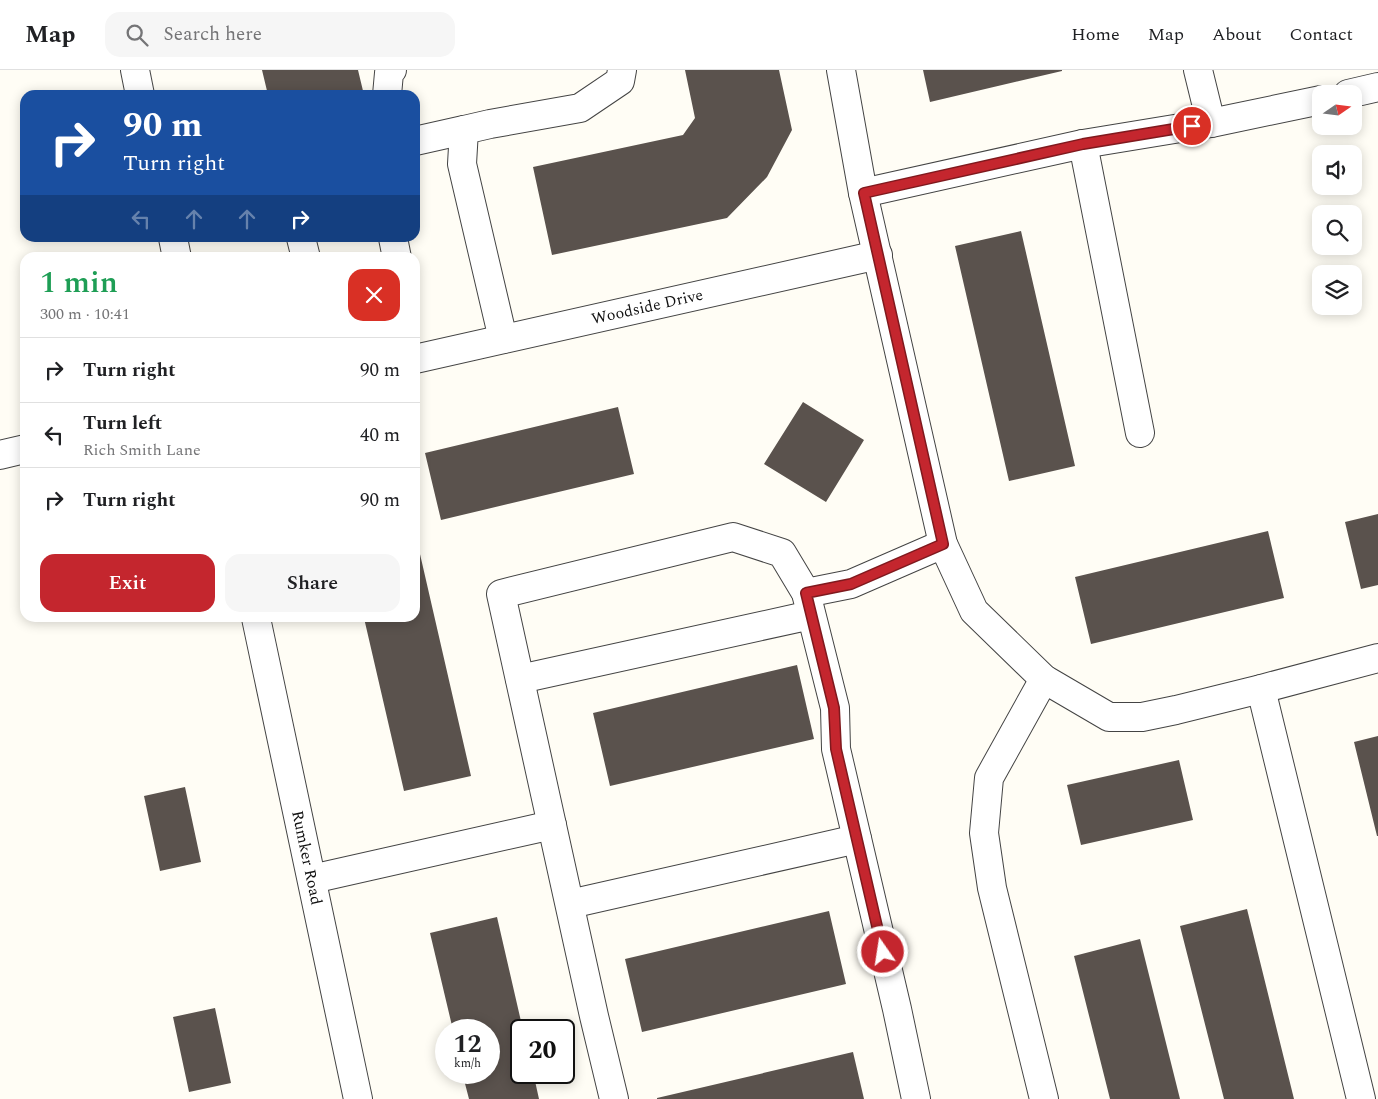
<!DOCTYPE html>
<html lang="en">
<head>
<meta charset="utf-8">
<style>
	:root { --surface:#fff; --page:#f6f6f6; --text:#202124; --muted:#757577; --line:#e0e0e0; --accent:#c4262e }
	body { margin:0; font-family:Spectral,serif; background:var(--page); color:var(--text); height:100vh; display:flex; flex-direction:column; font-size:19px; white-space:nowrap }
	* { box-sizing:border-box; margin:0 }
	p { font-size:16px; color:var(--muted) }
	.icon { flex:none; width:28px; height:28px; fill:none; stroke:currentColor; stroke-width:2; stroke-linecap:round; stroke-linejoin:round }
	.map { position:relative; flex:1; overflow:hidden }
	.sheet { position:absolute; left:20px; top:182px; width:400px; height:370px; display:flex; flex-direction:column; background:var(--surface); border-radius:15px; box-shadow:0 2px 12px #0003 }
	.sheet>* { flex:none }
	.top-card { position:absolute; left:20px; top:20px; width:400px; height:152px; border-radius:15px; box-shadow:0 2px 12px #0003; background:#1a4fa0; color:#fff; overflow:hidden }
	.needle { width:32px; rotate:76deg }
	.buttons { position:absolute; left:1312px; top:15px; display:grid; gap:10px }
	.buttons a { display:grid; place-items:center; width:50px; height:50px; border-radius:10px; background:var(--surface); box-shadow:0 2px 12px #0003; font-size:25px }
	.speed { position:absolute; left:435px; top:949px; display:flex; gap:10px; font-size:25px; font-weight:700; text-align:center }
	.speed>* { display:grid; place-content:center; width:65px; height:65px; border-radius:50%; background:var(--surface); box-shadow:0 2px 12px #0003; line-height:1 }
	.speed small { font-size:12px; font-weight:400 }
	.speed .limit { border:2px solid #111; border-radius:8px; background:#fff; color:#111 }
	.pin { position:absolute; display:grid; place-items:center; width:42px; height:42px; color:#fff; margin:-21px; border:2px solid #fff; border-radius:50%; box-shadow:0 1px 5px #0007 }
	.me { position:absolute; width:55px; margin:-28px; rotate:347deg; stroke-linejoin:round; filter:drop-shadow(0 0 4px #0008) }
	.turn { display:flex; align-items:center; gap:18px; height:105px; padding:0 20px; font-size:22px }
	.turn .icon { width:65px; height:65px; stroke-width:2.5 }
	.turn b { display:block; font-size:35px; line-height:42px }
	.lanes { display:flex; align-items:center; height:48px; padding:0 20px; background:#0003; justify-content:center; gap:25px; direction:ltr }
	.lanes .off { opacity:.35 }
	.round { display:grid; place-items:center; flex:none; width:52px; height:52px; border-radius:15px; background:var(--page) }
	.overview { display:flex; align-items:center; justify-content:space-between; height:85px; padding:0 20px }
	h1 { font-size:30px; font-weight:600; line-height:38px; color:#1e9e55 }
	.cta { display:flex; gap:10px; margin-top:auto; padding:10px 20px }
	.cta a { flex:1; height:58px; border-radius:15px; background:var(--accent); color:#fff; font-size:20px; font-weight:600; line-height:58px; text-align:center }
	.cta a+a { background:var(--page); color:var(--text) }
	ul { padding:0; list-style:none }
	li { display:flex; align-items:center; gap:15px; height:65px; padding:0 20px; border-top:1px solid var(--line) }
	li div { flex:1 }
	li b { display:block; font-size:19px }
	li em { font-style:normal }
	header { display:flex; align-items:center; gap:30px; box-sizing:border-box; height:70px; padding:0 25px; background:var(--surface); border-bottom:1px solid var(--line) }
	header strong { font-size:24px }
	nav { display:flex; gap:28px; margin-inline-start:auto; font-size:18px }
	.search { width:350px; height:45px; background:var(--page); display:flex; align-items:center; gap:12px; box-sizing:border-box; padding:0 18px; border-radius:15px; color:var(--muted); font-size:19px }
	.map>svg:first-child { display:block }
	.building { fill:#5a524d }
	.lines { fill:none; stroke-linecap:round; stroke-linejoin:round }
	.minor-casing { stroke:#444; stroke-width:30 }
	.minor { stroke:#fff; stroke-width:28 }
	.route-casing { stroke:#7f191e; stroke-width:12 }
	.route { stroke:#c4262e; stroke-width:9 }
	.labels { text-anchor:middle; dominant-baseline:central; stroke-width:5; stroke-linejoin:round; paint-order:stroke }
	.street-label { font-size:16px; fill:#111; stroke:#fff }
</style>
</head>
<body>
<header>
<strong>Map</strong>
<div class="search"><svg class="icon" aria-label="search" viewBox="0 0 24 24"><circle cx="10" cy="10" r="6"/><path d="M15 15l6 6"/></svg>Search here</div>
<nav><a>Home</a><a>Map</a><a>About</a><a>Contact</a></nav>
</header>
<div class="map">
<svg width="1378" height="1029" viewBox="0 0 1378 1029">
	<rect width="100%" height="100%" fill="#fffdf5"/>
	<!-- building -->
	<path class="building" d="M262 0H358L364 25H268Z
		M685 0H779L792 60 767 107 727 148 552 185 533 97 683 65 695 48Z
		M923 0H1062V1L930 32Z
		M1021 161 1075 396 1009 411 955 176Z
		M803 332 864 370 826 432 764 394Z
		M618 337 634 404 441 450 425 383Z
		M1378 444V515L1361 519 1345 452Z
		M1268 461 1284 528 1091 574 1075 507Z
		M415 471H417L471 706 404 721 364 548H415Z
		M797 595 814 669 610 716 593 643Z
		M1378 666V766H1377L1354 672Z
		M1179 690 1193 750 1081 775 1067 715Z
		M185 717 201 792 160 801 144 726Z
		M1247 839 1294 1029H1224L1180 856Z
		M829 841 846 914 642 962 625 889Z
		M497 847 523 960H521V1002H533L539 1029H469L462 1002H489V960H453L430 863Z
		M1140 869 1180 1029H1110L1074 886Z
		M215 938 231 1013 189 1022 173 947Z
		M853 982 864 1029H657V1028Z"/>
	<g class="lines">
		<!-- minor casing -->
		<g class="minor-casing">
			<g id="minor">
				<path d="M135 0 140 25"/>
				<path d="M841 0 863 123 943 474 974 541 1044 609 1109 647H1142L1176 640 1261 619 1378 588"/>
				<path d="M1198 0 1211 53"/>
				<path d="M1348 24 1378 17"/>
				<path d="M387 25 389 3 392 0"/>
				<path d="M415 71 464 60"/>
				<path d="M1083 74 1140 363"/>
				<path d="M863 123 1083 74 1211 53 1321 30"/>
				<path d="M173 168 177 188"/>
				<path d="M301 168 306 188"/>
				<path d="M393 168 397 188"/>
				<path d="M503 269 462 94 464 60 490 54 580 38 620 11 622 0"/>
				<path id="s1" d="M415 289 878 185"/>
				<path d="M0 385 25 379"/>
				<path d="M806 523 851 514 943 474"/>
				<path id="s2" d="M256 548 358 1029"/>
				<path d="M520 609 811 545"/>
				<path d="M1261 619 1361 1029"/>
				<path d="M312 809 552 755"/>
				<path d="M570 834 857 769"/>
				<path d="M614 1029 594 946 501 524 733 467 782 483 806 523 835 638 836 679 897 939 916 1029"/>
				<path d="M1044 1029 992 818 984 763 989 708 1044 609"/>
			</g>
		</g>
		<!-- minor -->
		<use href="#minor" class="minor"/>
	</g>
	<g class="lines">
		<!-- route casing -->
		<g class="route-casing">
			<path id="route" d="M883 882 836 679 834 638 806 523 851 514 943 474 864 123 1083 74 1192 56"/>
		</g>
		<!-- route -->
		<use href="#route" class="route"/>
	</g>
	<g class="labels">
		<!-- street labels -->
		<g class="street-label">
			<text stroke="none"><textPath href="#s1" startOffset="238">Woodside Drive</textPath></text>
			<text stroke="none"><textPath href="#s2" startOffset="245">Rumker Road</textPath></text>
		</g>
	</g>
</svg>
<div class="buttons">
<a><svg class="needle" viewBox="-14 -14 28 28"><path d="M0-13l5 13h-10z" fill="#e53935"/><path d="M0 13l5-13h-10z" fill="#757577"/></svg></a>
<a><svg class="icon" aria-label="sound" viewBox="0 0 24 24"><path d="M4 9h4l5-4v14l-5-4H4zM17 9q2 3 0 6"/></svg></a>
<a><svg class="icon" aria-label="search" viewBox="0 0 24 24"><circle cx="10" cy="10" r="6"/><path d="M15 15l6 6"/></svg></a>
<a><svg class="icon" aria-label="layers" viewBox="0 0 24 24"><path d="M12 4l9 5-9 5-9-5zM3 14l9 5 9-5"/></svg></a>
</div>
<div class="speed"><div>12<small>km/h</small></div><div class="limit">20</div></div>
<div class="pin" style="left:1192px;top:56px;background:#d93025"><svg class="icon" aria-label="arrive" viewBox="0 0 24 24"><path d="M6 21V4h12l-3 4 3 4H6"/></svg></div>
<svg class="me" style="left:883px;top:882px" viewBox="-20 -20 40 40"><circle r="17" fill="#c4262e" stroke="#fff" stroke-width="3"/><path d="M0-11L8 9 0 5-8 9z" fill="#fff"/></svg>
<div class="top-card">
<div class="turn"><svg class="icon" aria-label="right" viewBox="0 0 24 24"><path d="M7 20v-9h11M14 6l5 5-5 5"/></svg><div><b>90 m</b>Turn right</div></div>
<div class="lanes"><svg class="icon off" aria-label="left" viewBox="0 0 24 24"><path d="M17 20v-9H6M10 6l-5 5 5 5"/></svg><svg class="icon off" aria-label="ahead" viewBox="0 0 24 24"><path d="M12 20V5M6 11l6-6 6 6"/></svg><svg class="icon off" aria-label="ahead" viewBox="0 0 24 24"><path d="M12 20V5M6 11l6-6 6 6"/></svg><svg class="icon" aria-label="right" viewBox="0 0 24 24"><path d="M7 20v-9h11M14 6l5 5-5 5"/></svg></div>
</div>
<section class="sheet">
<div class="overview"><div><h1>1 min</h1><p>300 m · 10:41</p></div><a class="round" style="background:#d93025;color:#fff"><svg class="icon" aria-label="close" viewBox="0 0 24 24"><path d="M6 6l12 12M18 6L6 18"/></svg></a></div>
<ul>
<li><svg class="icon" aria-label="right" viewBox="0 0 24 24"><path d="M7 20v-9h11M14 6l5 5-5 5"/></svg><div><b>Turn right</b></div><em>90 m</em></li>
<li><svg class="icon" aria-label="left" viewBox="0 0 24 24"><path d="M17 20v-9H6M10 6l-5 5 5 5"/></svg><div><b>Turn left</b><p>Rich Smith Lane</p></div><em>40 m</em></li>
<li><svg class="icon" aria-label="right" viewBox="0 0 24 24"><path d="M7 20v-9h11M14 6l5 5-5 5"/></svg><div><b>Turn right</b></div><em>90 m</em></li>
</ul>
<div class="cta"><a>Exit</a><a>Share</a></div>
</section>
</div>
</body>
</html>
